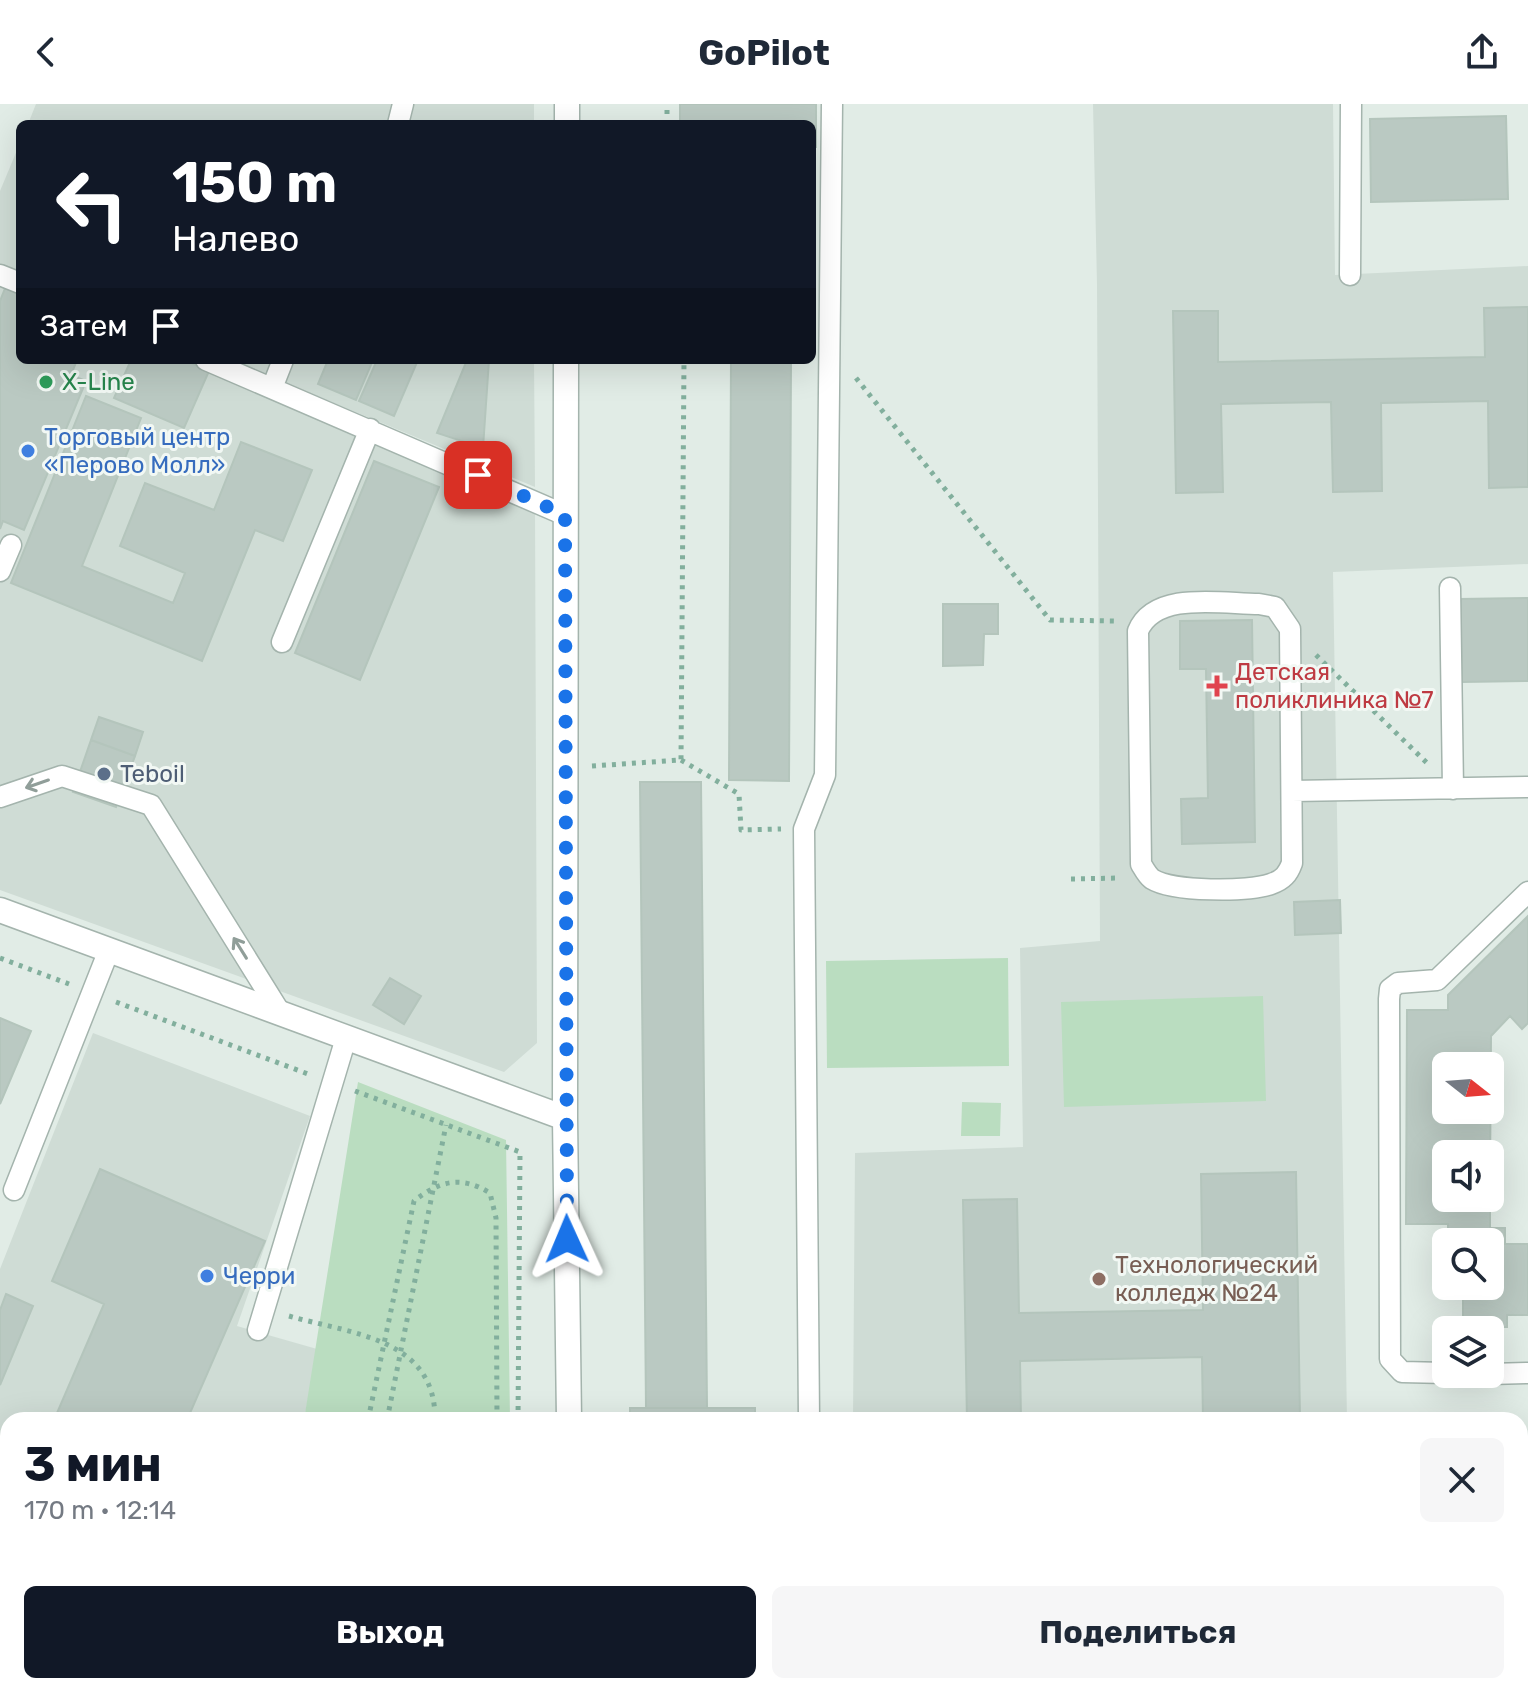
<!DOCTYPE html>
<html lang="ru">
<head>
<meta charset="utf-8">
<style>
	:root { --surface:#fff; --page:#f6f6f7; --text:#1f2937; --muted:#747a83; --accent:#111827 }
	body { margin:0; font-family:Rubik,sans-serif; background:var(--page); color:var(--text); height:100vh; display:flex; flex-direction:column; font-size:30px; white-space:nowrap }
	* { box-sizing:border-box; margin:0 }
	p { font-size:26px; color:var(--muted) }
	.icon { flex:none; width:44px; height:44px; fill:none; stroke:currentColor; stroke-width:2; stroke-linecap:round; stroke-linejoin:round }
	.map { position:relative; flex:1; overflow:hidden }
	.sheet { position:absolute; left:0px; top:1308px; width:1528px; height:282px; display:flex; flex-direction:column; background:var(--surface); border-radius:24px 24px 0 0; box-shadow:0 8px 32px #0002 }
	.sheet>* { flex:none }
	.top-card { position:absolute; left:16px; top:16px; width:800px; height:244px; border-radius:12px; box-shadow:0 8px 32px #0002; background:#111827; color:#fff; overflow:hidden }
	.needle { width:52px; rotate:107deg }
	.fabs { position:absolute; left:1432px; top:948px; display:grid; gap:16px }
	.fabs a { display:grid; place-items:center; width:72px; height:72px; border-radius:12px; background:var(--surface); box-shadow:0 8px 32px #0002; font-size:40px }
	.pin { position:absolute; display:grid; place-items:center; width:68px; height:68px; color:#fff; margin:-34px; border-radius:16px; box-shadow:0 4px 12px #0006 }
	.me { position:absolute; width:88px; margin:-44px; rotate:359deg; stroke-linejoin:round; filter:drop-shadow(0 0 6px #0008) }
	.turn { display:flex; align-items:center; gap:28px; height:168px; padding:0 24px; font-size:36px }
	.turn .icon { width:104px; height:104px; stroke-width:2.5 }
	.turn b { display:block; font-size:56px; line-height:68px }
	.then { display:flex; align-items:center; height:76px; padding:0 24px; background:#0003; gap:16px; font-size:30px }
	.round { display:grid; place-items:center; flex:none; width:84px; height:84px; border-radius:12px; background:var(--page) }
	.summary { display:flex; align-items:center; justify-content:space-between; height:136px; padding:0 24px }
	h1 { font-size:48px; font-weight:700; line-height:60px; color:var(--accent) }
	.action { display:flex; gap:16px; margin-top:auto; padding:16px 24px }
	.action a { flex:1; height:92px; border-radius:12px; background:var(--accent); color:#fff; font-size:32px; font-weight:700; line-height:92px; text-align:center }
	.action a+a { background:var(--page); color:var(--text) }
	header { display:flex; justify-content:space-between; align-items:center; height:104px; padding:0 24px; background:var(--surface); font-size:36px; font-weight:700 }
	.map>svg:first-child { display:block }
	.built { fill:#cfdcd5 }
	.green { fill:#baddc0 }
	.building { fill:#bac9c2; stroke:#b4c5bc; stroke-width:2; fill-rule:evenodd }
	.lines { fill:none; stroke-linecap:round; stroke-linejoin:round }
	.service-casing { stroke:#a4b4ad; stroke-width:23 }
	.minor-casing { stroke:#a4b4ad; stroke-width:27 }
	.path { stroke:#82af9d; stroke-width:5; stroke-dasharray:4 6; stroke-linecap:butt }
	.service { stroke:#fff; stroke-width:20 }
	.minor { stroke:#fff; stroke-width:24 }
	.oneway { stroke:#909e99 }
	.route { stroke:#1a73e8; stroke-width:14; stroke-dasharray:0 25.2 }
	.leisure-dot { fill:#2e9e5b; stroke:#f2f8f4; stroke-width:3 }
	.shop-dot { fill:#3f7fe0; stroke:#f2f8f4; stroke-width:3 }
	.health-dot { fill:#e0444e; stroke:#f2f8f4; stroke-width:3 }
	.service-dot { fill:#5c6f8a; stroke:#f2f8f4; stroke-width:3 }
	.education-dot { fill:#8d6e63; stroke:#f2f8f4; stroke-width:3 }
	.labels { text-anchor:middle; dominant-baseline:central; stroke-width:6; stroke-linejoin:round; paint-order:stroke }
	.leisure-label { font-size:24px; fill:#27864d; stroke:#f2f8f4; text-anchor:start }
	.shop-label { font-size:24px; fill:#366cbe; stroke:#f2f8f4; text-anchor:start }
	.health-label { font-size:24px; fill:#be3a42; stroke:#f2f8f4; text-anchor:start }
	.service-label { font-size:24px; fill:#4e5e75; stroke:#f2f8f4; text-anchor:start }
	.education-label { font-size:24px; fill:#785e54; stroke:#f2f8f4; text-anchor:start }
</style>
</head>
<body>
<header><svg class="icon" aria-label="back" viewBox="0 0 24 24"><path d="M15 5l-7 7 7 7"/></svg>GoPilot<svg class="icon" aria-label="share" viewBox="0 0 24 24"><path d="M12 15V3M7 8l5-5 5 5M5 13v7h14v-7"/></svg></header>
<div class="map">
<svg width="1528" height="1589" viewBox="0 0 1528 1589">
	<rect width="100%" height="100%" fill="#e1ece6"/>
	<!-- built -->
	<path class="built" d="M36 0H534V20H28Z
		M1093 0H1333L1335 171 1528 162V460L1333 468 1347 1316H853L855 1049 1023 1043 1020 844 1100 837 1097 180Z
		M20 39V168L0 160V87Z
		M0 179 20 187V256H186L535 403 537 939 504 968 0 786Z
		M231 256H534L535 383Z
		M93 929 310 1012 237 1222 317 1245 304 1316H8V1582H253L252 1589H0V1165Z"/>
	<!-- green -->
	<path class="green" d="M1008 854 1009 962 827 964 826 857Z
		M1263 892 1266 997 1064 1003 1061 898Z
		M358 978 506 1036 510 1316H304Z
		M962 998 1001 999 1000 1032H961Z
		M253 1582H513L514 1589H252Z"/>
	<!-- building -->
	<path class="building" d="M680 0H816V43H812V20H680Z
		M1506 12 1508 95 1371 98 1370 15Z
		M6 182 20 188V256H77L71 271 86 277 24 426 3 417 0 425V197Z
		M1528 203V383L1489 384 1488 297 1381 299 1382 387 1333 388 1331 298 1221 300 1223 388 1176 389 1173 207H1218V258L1485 253 1484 204Z
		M131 256H185L209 267 184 324 114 294Z
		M328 256H373L356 296 318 280Z
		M377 256H418L394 312 359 297Z
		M467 256H489L483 344 437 329Z
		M731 256H791L789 677 729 676Z
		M86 292 141 314 82 462 173 499 185 469 120 442 145 379 214 406 241 338 312 366 283 437 255 426 202 557 11 479Z
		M374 357 439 383 360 576 295 549Z
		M1528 494V577L1462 578 1460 495Z
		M943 500H998V530H984L983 561 943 562Z
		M1252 516 1255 738 1182 740 1181 695 1208 694 1206 565H1180V517Z
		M99 613 143 628 135 652 91 636Z
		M91 636 135 652 116 703 73 688Z
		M640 678H701L707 1304H646Z
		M1340 796 1341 829 1295 831 1294 798Z
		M1528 812V919L1522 925 1510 912 1491 932 1490 1074V1050H1446V1094H1490V1124H1505V1140H1528V1211H1507V1223H1463V1182H1490V1138H1448V1120H1406L1407 906H1448V891ZM1446 962H1490V1006H1446Z
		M390 874 421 892 404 920 373 901Z
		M0 914 31 927 0 1000Z
		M100 1065 265 1137 187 1316H54L104 1200 52 1177Z
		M1296 1068 1300 1316H1203L1202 1253 1020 1257 1021 1316H967L963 1096 1017 1095 1019 1209 1203 1206 1201 1070Z
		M6 1190 33 1202 0 1281V1206Z
		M630 1304H755V1316H630Z
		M1520 1359H1528V1442H1520Z
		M0 1413 8 1417V1582H105L102 1589H0Z
		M182 1582H221L242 1589H180Z"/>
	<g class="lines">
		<!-- service casing -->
		<g class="service-casing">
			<path id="service" d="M398 20 403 0
				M0 171 20 179
				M1350 171 1351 0
				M206 256 565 411
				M272 284 283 256
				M0 467 11 441
				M1450 484 1453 685
				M1259 500 1275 503 1290 525 1292 759C1288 770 1283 776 1271 780 1248 788 1173 788 1152 775 1147 771 1144 765 1141 760L1138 527C1155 486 1223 500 1259 500Z
				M282 538 370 325
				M1292 687 1528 683
				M0 693 62 672 151 701 281 910
				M14 1086 109 846
				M258 1226 346 934
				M1489 1270 1402 1268 1390 1255 1389 895 1390 885 1398 879 1437 876 1528 788
				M1490 1270 1528 1269
				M809 1316 804 725 825 671 832 0
				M1520 1570H1528
				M812 1582V1589
				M1030 1589 1214 1582"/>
		</g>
		<!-- minor casing -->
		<g class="minor-casing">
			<path id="minor" d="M567 20V0
				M566 256 565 1014 569 1316
				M0 806 565 1014
				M569 1582V1589"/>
		</g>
		<!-- path -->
		<path class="path" d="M667 20V0
			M856 274 1050 516 1118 517
			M1316 551 1427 659
			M681 656 739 690 741 726 781 725
			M592 662 681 656 684 256
			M1071 775 1120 774
			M0 854 69 880
			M116 898 308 970
			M355 987 520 1048 518 1316
			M289 1212C352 1230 436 1234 435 1316
			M368 1316 414 1097C439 1077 461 1071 490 1089L496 1114 497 1316
			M387 1316 446 1021
			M497 1582V1589
			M317 1589 318 1582
			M332 1589 333 1582
			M434 1589V1582
			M532 1589V1582"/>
		<!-- service -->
		<use href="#service" class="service"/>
		<!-- minor -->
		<use href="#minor" class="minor"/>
	</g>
	<!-- one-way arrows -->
	<defs><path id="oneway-shaft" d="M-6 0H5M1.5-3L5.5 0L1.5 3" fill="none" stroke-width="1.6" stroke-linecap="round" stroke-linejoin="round" transform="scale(2)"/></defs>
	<g class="oneway">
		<use href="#oneway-shaft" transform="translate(37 680) rotate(161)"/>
		<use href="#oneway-shaft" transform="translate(240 844) rotate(-122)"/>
	</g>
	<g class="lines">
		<!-- route -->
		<path class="route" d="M478 371 565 411 567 1135"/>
	</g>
	<!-- markers -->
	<circle class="leisure-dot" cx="46" cy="278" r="8"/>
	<g class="shop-dot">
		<circle cx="28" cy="347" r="8"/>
		<circle cx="207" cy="1172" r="8"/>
	</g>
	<path class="health-dot" d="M1213 570h8v8h8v8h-8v8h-8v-8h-8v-8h8z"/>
	<circle class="service-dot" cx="104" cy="670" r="8"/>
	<circle class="education-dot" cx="1099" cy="1175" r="8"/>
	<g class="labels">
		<!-- leisure labels -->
		<g class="leisure-label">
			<text x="62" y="278">X-Line</text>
		</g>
		<!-- shop labels -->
		<g class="shop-label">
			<text x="44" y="333">Торговый центр<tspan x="44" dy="28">«Перово Молл»</tspan></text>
			<text x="223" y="1172">Черри</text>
		</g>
		<!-- health labels -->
		<g class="health-label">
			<text x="1235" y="568">Детская<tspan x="1235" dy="28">поликлиника №7</tspan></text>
		</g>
		<!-- service labels -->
		<g class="service-label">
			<text x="120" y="670">Teboil</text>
		</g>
		<!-- education labels -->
		<g class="education-label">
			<text x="1115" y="1161">Технологический<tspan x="1115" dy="28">колледж №24</tspan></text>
		</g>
	</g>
</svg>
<div class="fabs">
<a><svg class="needle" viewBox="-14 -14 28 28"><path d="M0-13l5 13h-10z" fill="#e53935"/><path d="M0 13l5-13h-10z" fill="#747a83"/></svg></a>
<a><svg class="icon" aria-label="sound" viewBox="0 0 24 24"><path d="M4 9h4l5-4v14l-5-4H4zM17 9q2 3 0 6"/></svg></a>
<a><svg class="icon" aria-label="search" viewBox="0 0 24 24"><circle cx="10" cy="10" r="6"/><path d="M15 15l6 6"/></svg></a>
<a><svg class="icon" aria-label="layers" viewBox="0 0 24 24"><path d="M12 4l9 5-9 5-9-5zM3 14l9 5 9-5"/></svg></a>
</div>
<div class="pin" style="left:478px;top:371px;background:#d93025"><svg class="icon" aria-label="arrive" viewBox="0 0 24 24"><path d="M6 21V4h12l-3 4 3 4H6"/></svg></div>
<svg class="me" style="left:567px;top:1135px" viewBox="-20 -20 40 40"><path d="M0-17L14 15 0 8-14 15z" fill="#1a73e8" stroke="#fff" stroke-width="4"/></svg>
<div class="top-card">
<div class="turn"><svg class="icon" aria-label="left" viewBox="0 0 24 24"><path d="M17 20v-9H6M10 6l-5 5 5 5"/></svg><div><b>150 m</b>Налево</div></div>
<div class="then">Затем<svg class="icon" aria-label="arrive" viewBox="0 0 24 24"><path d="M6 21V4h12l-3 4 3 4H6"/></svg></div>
</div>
<section class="sheet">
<div class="summary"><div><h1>3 мин</h1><p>170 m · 12:14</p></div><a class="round"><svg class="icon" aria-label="close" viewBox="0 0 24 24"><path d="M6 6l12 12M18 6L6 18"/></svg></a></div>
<div class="action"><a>Выход</a><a>Поделиться</a></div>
</section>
</div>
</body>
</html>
